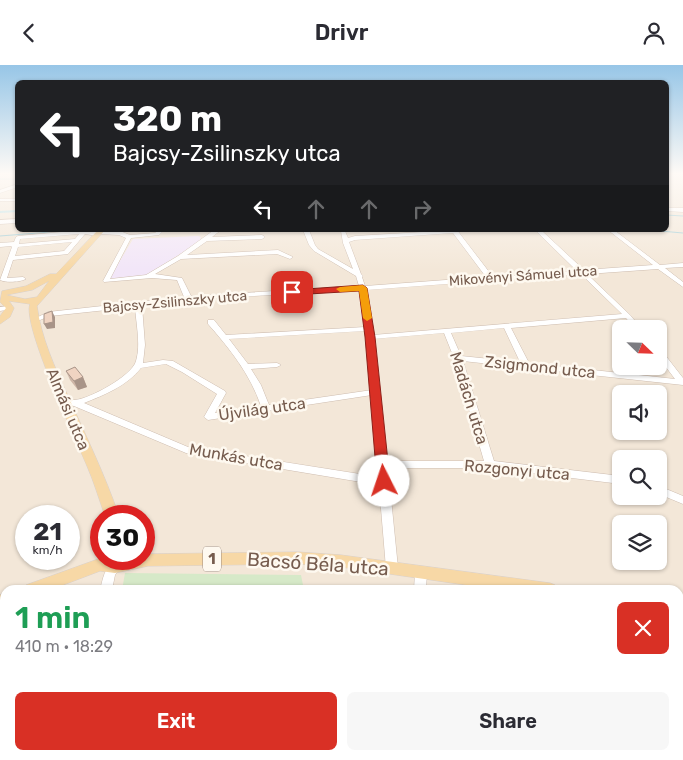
<!DOCTYPE html>
<html lang="en">
<head>
<meta charset="utf-8">
<style>
	:root { --surface:#fff; --page:#f7f7f7; --text:#2b2b33; --muted:#7c7c81; --accent:#d93025 }
	body { margin:0; font-family:Rubik,sans-serif; background:var(--page); color:var(--text); height:100vh; display:flex; flex-direction:column; font-size:19px; white-space:nowrap }
	* { box-sizing:border-box; margin:0 }
	p { font-size:16px; color:var(--muted) }
	.icon { flex:none; width:28px; height:28px; fill:none; stroke:currentColor; stroke-width:2; stroke-linecap:round; stroke-linejoin:round }
	.map { position:relative; flex:1; overflow:hidden }
	.side { position:absolute; left:0px; top:520px; width:684px; height:175px; display:flex; flex-direction:column; background:var(--surface); border-radius:15px 15px 0 0; box-shadow:0 1px 4px #0004 }
	.side>* { flex:none }
	.banner { position:absolute; left:15px; top:15px; width:654px; height:152px; border-radius:8px; box-shadow:0 1px 4px #0004; background:#202124; color:#fff; overflow:hidden }
	.needle { width:32px; rotate:113deg }
	.controls { position:absolute; left:612px; top:255px; display:grid; gap:10px }
	.controls a { display:grid; place-items:center; width:55px; height:55px; border-radius:8px; background:var(--surface); box-shadow:0 1px 4px #0004; font-size:25px }
	.speed { position:absolute; left:15px; top:440px; display:flex; gap:10px; font-size:25px; font-weight:700; text-align:center }
	.speed>* { display:grid; place-content:center; width:65px; height:65px; border-radius:50%; background:var(--surface); box-shadow:0 1px 4px #0004; line-height:1 }
	.speed small { font-size:12px; font-weight:400 }
	.speed .limit { border:8px solid #d22; background:#fff; color:#111 }
	.pin { position:absolute; display:grid; place-items:center; width:42px; height:42px; color:#fff; margin:-21px; border-radius:10px; box-shadow:0 2px 8px #0006 }
	.me { position:absolute; width:55px; margin:-28px; rotate:356deg; stroke-linejoin:round; filter:drop-shadow(0 0 4px #0008) }
	.turn { display:flex; align-items:center; gap:18px; height:105px; padding:0 15px; font-size:22px }
	.turn .icon { width:65px; height:65px; stroke-width:2.5 }
	.turn b { display:block; font-size:35px; line-height:42px }
	.lanes { display:flex; align-items:center; height:48px; padding:0 15px; background:#0003; justify-content:center; gap:25px; direction:ltr }
	.lanes .off { opacity:.35 }
	.round { display:grid; place-items:center; flex:none; width:52px; height:52px; border-radius:8px; background:var(--page) }
	.summary { display:flex; align-items:center; justify-content:space-between; height:85px; padding:0 15px }
	h1 { font-size:30px; font-weight:600; line-height:38px; color:#1e9e55 }
	.primary-button { display:flex; gap:10px; margin-top:auto; padding:10px 15px }
	.primary-button a { flex:1; height:58px; border-radius:8px; background:var(--accent); color:#fff; font-size:20px; font-weight:600; line-height:58px; text-align:center }
	.primary-button a+a { background:var(--page); color:var(--text) }
	header { display:flex; justify-content:space-between; align-items:center; height:65px; padding:0 15px; background:var(--surface); font-size:22px; font-weight:600 }
	.map>svg:first-child { display:block }
	.residential { fill:#f3e7d8; fill-rule:evenodd }
	.education { fill:#f2e6f8 }
	.green { fill:#d6e9c8 }
	.lines { fill:none; stroke-linecap:round; stroke-linejoin:round }
	.stream { stroke:#a5cfd7; stroke-width:1 }
	.canal { fill:#bee0e5; fill-rule:evenodd }
	.minor-casing { stroke:#cebdb0; stroke-width:1 }
	.major-casing { stroke:#d9d1cd; stroke-width:1 }
	.minor { fill:#fff; fill-rule:evenodd }
	.major { fill:#f7d8a6; fill-rule:evenodd }
	.wall { fill:#ceb6a7 }
	.shaded-wall { fill:#a89488 }
	.building { fill:#f0d4c2; stroke:#a89488 }
	.route { fill:#d93025; stroke:#8d1f18 }
	.slow { fill:#f59e0b }
	.labels { text-anchor:middle; dominant-baseline:central; stroke-width:5; stroke-linejoin:round; paint-order:stroke }
	.far-street-label { font-size:14px; fill:#765c4e; stroke:#fef9f0 }
	.shield { fill:#fef9f0; stroke:#9f8b7f; stroke-width:1 }
	.shield-label { font-size:15px; font-weight:bold; fill:#765c4e }
	.street-label { font-size:16px; fill:#765c4e; stroke:#fef9f0 }
	.near-street-label { font-size:19px; fill:#765c4e; stroke:#fef9f0 }
</style>
</head>
<body>
<header><svg class="icon" aria-label="back" viewBox="0 0 24 24"><path d="M15 5l-7 7 7 7"/></svg>Drivr<svg class="icon" aria-label="person" viewBox="0 0 24 24"><circle cx="12" cy="8" r="4"/><path d="M4 21q1-7 8-7t8 7"/></svg></header>
<div class="map">
<svg width="683" height="695" viewBox="0 0 683 695">
	<rect width="100%" height="100%" fill="#fcf5ea"/>
	<!-- residential -->
	<path class="residential" d="M0 108H17L18 165H666V108H683V695H0ZM621 264H659V301H621ZM621 329H659V366H621ZM621 394H659V431H621ZM26 451H69V494H26ZM101 451H144V494H101ZM621 459H659V496H621ZM5 525H679V690H5Z"/>
	<!-- education -->
	<path class="education" d="M198 171 201 172 199 177 147 210 109 214 133 174Z"/>
	<!-- green -->
	<path class="green" d="M125 508 301 510 304 525H122Z
		M102 690H336L337 695H101Z"/>
	<g class="lines">
		<!-- stream -->
		<path class="stream" d="M0 114H18
			M666 150 683 151
			M649 165 683 168
			M0 171 76 165"/>
		<!-- canal -->
		<path class="canal" d="M18 145V147L0 148V146Z"/>
		<!-- minor casing -->
		<g class="minor-casing">
			<path id="minor" d="M18 119V122L0 128V125Z
				M0 134H18V136H0Z
				M666 143H683V147L666 146Z
				M18 154V158L0 159V155Z
				M84 165 97 167 100 165 120 166 130 170 155 168 158 165H164L159 170 131 173 110 214 146 210 178 191 214 165H221L212 172 262 170 265 172 262 174 207 176 187 190 278 185 293 192 290 194 277 189 181 194 155 209 182 213 191 231 359 221 356 211 314 186 309 180 303 165H309L315 180 318 184 353 204 343 178 341 166H345L348 173 355 171 457 165 493 212 577 206 535 165H541L584 205 653 200 608 165H614L660 200 683 198V202L665 203 683 217V222L658 204 587 209 630 250 642 264H635L626 253 511 263 529 298 675 314 659 293V286H662L683 313V320L463 296 494 396 621 411V419L490 403H388L398 503 396 507 392 508 388 507 386 503 379 420 186 388 74 341 63 339 62 337 63 335C67 334 71 335 75 335 89 334 132 311 136 296 141 279 136 259 135 242L50 251 40 255H36V253L48 247 184 232 177 215 152 213 104 217 103 216 126 173 119 170 100 169 98 171 85 169 68 189 13 195 7 213 23 212 26 214C20 217 6 218 0 215L12 182 11 181 0 182V178L14 177 16 172 18 171ZM453 168 486 212 365 221 362 212 363 211 361 209 349 177 355 175ZM79 169 75 174 19 179 20 174ZM72 177 64 186 15 191 18 182ZM581 209 622 249 373 270 367 225ZM360 225 365 262 226 270 214 255H208V259C230 284 250 309 261 341L215 348 226 328 225 326 173 296 163 295 143 298 145 280 142 241 203 234ZM504 263 520 297 461 291 451 268ZM365 266 372 325 269 340 261 320 251 304 277 302 281 300 277 298 248 299 229 274ZM444 268 454 293 484 396H387L373 274ZM166 299 182 307 217 329 204 352 208 355 372 330 379 412 188 382 84 338C104 330 127 321 141 303Z
				M10 241 12 242V244L0 246V242Z
				M659 421 683 431V439L659 429Z
				M115 497 119 498 121 502 115 510 112 525H100C103 514 104 502 115 497Z
				M421 502 425 503 427 507 426 525H414L415 507 417 503Z
				M72 690H88L86 695H70Z
				M404 690H420L419 695H403Z"/>
		</g>
		<!-- major casing -->
		<g class="major-casing">
			<path id="major" d="M98 165H105L37 241C41 272 55 303 68 331 86 371 105 410 119 451H105C99 434 94 417 87 401 76 374 22 260 30 239L9 236 14 243 10 252 0 259V251L6 243 0 237 2 226 26 221 50 209H56ZM49 216 37 232 25 234 6 230 32 225Z
				M298 487 341 490 550 518 555 520 558 525H501L341 502 298 499 148 501 115 508 100 506 50 525H23L26 520 101 493 144 494V490L148 489Z
				M5 528V542L0 544V530Z
				M679 536 683 537V551L679 550Z"/>
		</g>
		<!-- minor -->
		<use href="#minor" class="minor"/>
		<!-- major -->
		<use href="#major" class="major"/>
	</g>
	<!-- wall -->
	<path class="wall" d="M66 306 83 312 87 322 78 325 70 315Z"/>
	<!-- shaded-wall -->
	<path class="shaded-wall" d="M52 246 55 252V263L47 264 44 259Z
		M83 312 87 322 78 325 74 316Z"/>
	<!-- building -->
	<path class="building" d="M52 246 53 257 44 259V249Z
		M75 302 83 312 74 316 66 306Z"/>
	<!-- sky -->
	<linearGradient id="sky" x2="0" y2="1"><stop stop-color="#97c6e7"/><stop offset="0.53" stop-color="#fefaf6"/><stop offset="1" stop-color="#fefaf6" stop-opacity="0"/></linearGradient>
	<rect width="683" height="205" fill="url(#sky)"/>
	<!-- route -->
	<path class="route" d="M363 220 367 223 375 272 390 416 388 420H379L377 416 365 272 359 226 292 230 287 227 292 225Z"/>
	<!-- slow -->
	<path class="slow" d="M363 220 367 223 372 253 367 256 363 253 359 226 340 227 336 224 340 222Z"/>
	<g class="labels">
		<!-- far-street labels -->
		<g class="far-street-label">
			<text transform="translate(523 211) rotate(-4)">Mikovényi Sámuel utca</text>
			<text transform="translate(175 237) rotate(-5)">Bajcsy-Zsilinszky utca</text>
		</g>
		<!-- shield labels -->
		<rect class="shield" x="203" y="481.5" width="18" height="25" rx="4"/>
		<g class="shield-label">
			<text x="212" y="494">1</text>
		</g>
		<!-- street labels -->
		<g class="street-label">
			<text transform="translate(540 302) rotate(6)">Zsigmond utca</text>
			<text transform="translate(469 333) rotate(73)">Madách utca</text>
			<text transform="translate(68 344) rotate(67)">Almási utca</text>
			<text transform="translate(262 344) rotate(-8)">Újvilág utca</text>
			<text transform="translate(236 392) rotate(10)">Munkás utca</text>
			<text transform="translate(517 405) rotate(5)">Rozgonyi utca</text>
		</g>
		<!-- near-street labels -->
		<g class="near-street-label">
			<text transform="translate(318 499) rotate(4)">Bacsó Béla utca</text>
		</g>
	</g>
</svg>
<div class="controls">
<a><svg class="needle" viewBox="-14 -14 28 28"><path d="M0-13l5 13h-10z" fill="#e53935"/><path d="M0 13l5-13h-10z" fill="#7c7c81"/></svg></a>
<a><svg class="icon" aria-label="sound" viewBox="0 0 24 24"><path d="M4 9h4l5-4v14l-5-4H4zM17 9q2 3 0 6"/></svg></a>
<a><svg class="icon" aria-label="search" viewBox="0 0 24 24"><circle cx="10" cy="10" r="6"/><path d="M15 15l6 6"/></svg></a>
<a><svg class="icon" aria-label="layers" viewBox="0 0 24 24"><path d="M12 4l9 5-9 5-9-5zM3 14l9 5 9-5"/></svg></a>
</div>
<div class="speed"><div>21<small>km/h</small></div><div class="limit">30</div></div>
<div class="pin" style="left:292px;top:227px;background:#d93025"><svg class="icon" aria-label="arrive" viewBox="0 0 24 24"><path d="M6 21V4h12l-3 4 3 4H6"/></svg></div>
<svg class="me" style="left:384px;top:416px" viewBox="-20 -20 40 40"><circle r="19" fill="#fff"/><path d="M0-13L10 11 0 6-10 11z" fill="#d93025"/></svg>
<div class="banner">
<div class="turn"><svg class="icon" aria-label="left" viewBox="0 0 24 24"><path d="M17 20v-9H6M10 6l-5 5 5 5"/></svg><div><b>320 m</b>Bajcsy-Zsilinszky utca</div></div>
<div class="lanes"><svg class="icon" aria-label="left" viewBox="0 0 24 24"><path d="M17 20v-9H6M10 6l-5 5 5 5"/></svg><svg class="icon off" aria-label="ahead" viewBox="0 0 24 24"><path d="M12 20V5M6 11l6-6 6 6"/></svg><svg class="icon off" aria-label="ahead" viewBox="0 0 24 24"><path d="M12 20V5M6 11l6-6 6 6"/></svg><svg class="icon off" aria-label="right" viewBox="0 0 24 24"><path d="M7 20v-9h11M14 6l5 5-5 5"/></svg></div>
</div>
<section class="side">
<div class="summary"><div><h1>1 min</h1><p>410 m · 18:29</p></div><a class="round" style="background:#d93025;color:#fff"><svg class="icon" aria-label="close" viewBox="0 0 24 24"><path d="M6 6l12 12M18 6L6 18"/></svg></a></div>
<div class="primary-button"><a>Exit</a><a>Share</a></div>
</section>
</div>
</body>
</html>
